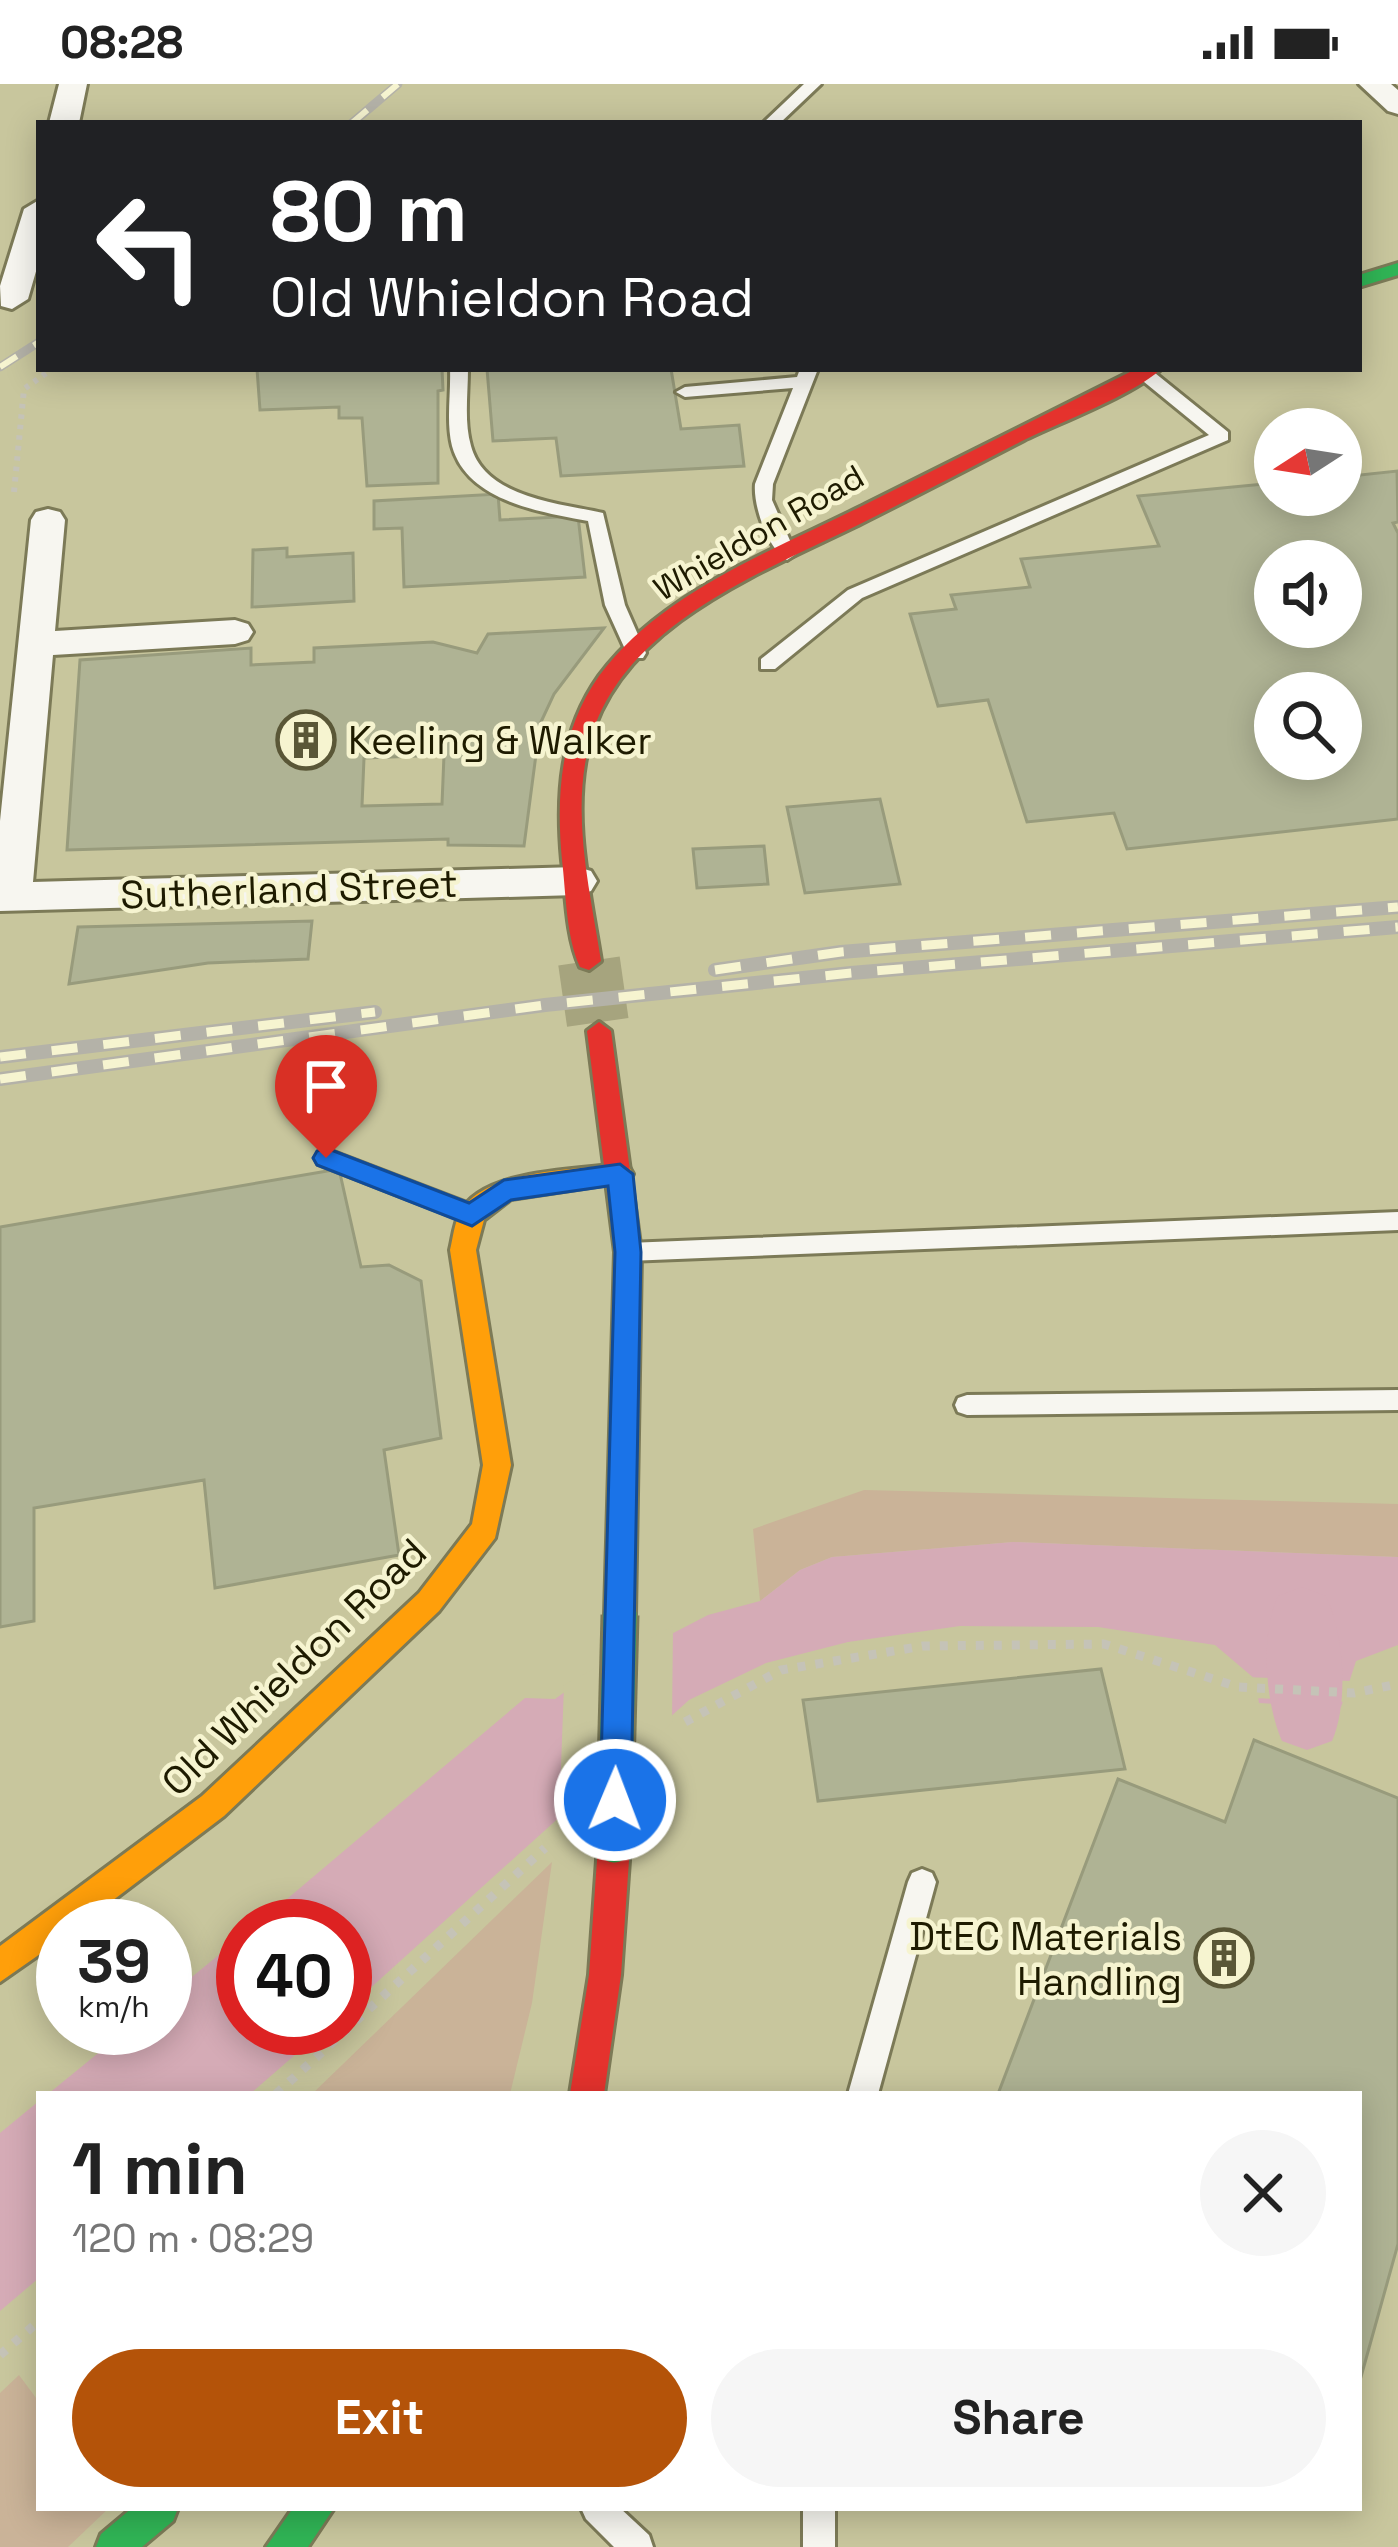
<!DOCTYPE html>
<html lang="en">
<head>
<meta charset="utf-8">
<style>
	:root { --surface:#fff; --page:#f6f6f6; --text:#222; --muted:#767676; --accent:#b45309 }
	body { margin:0; font-family:"Space Grotesk",sans-serif; background:var(--page); color:var(--text); height:100vh; display:flex; flex-direction:column; font-size:45px; white-space:nowrap }
	* { box-sizing:border-box; margin:0 }
	p { font-size:39px; color:var(--muted) }
	.icon { flex:none; width:66px; height:66px; fill:none; stroke:currentColor; stroke-width:2; stroke-linecap:round; stroke-linejoin:round }
	.map { position:relative; flex:1; overflow:hidden }
	.drawer { position:absolute; left:36px; top:2007px; width:1326px; height:420px; display:flex; flex-direction:column; background:var(--surface); border-radius:0px; box-shadow:0 6px 30px #0003 }
	.drawer>* { flex:none }
	.banner { position:absolute; left:36px; top:36px; width:1326px; height:252px; border-radius:0px; box-shadow:0 6px 30px #0003; background:#202124; color:#fff; overflow:hidden }
	.needle { width:78px; rotate:258deg }
	.tools { position:absolute; left:1254px; top:324px; display:grid; gap:24px }
	.tools a { display:grid; place-items:center; width:108px; height:108px; border-radius:50%; background:var(--surface); box-shadow:0 6px 30px #0003; font-size:60px }
	.speed { position:absolute; left:36px; top:1815px; display:flex; gap:24px; font-size:60px; font-weight:700; text-align:center }
	.speed>* { display:grid; place-content:center; width:156px; height:156px; border-radius:50%; background:var(--surface); box-shadow:0 6px 30px #0003; line-height:1 }
	.speed small { font-size:30px; font-weight:400 }
	.speed .limit { border:18px solid #d22; background:#fff; color:#111 }
	.pin { position:absolute; display:grid; place-items:center; width:102px; height:102px; color:#fff; margin:-123px -51px; border-radius:50% 50% 50% 0; rotate:-45deg; box-shadow:0 0 12px #0007 }
	.pin .icon { rotate:45deg }
	.me { position:absolute; width:132px; margin:-66px; rotate:1deg; stroke-linejoin:round; filter:drop-shadow(0 0 9px #0008) }
	.turn { display:flex; align-items:center; gap:42px; height:252px; padding:0 36px; font-size:54px }
	.turn .icon { width:156px; height:156px; stroke-width:2.5 }
	.turn b { display:block; font-size:84px; line-height:102px }
	.round { display:grid; place-items:center; flex:none; width:126px; height:126px; border-radius:63px; background:var(--page) }
	.headline { display:flex; align-items:center; justify-content:space-between; height:204px; padding:0 36px }
	h1 { font-size:72px; font-weight:800; line-height:90px }
	.primary-button { display:flex; gap:24px; margin-top:auto; padding:24px 36px }
	.primary-button a { flex:1; height:138px; border-radius:72px; background:var(--accent); color:#fff; font-size:48px; font-weight:800; line-height:138px; text-align:center }
	.primary-button a+a { background:var(--page); color:var(--text) }
	.status { display:flex; justify-content:space-between; align-items:center; height:84px; padding:0 60px; background:var(--surface); direction:ltr }
	.status svg { height:33px; fill:currentColor }
	.map>svg:first-child { display:block }
	.green { fill:#cab398 }
	.water { fill:#d5abb6 }
	.pier { fill:#c8c69d }
	.lines { fill:none; stroke-linecap:round; stroke-linejoin:round }
	.canal { fill:#d5abb6; fill-rule:evenodd }
	.building { fill:#afb394; stroke:#989b7c; stroke-width:3; fill-rule:evenodd }
	.secondary-tunnel { stroke:#a6a47e; stroke-width:62; stroke-dasharray:62 32; stroke-linecap:butt }
	.lane-casing { stroke:#7c7a57; stroke-width:6 }
	.street-casing { stroke:#7c7a57; stroke-width:6 }
	.fast-casing { stroke:#7c7a57; stroke-width:6 }
	.slow-casing { stroke:#7c7a57; stroke-width:6 }
	.jam-casing { stroke:#7c7a57; stroke-width:6 }
	.path-far1 { stroke:#c5c3b7; stroke-width:6; stroke-dasharray:4.5 6; stroke-linecap:butt }
	.path { stroke:#c5c3b7; stroke-width:9; stroke-dasharray:8 10; stroke-linecap:butt }
	.lane { fill:#f7f6f0; fill-rule:evenodd }
	.street { fill:#f7f6f0; fill-rule:evenodd }
	.fast { fill:#30b455; fill-rule:evenodd }
	.slow { fill:#ff9f0a; fill-rule:evenodd }
	.jam { fill:#e5322d; fill-rule:evenodd }
	.rail-far1-casing { stroke:#b4b2a8; stroke-width:9 }
	.rail-casing { stroke:#b4b2a8; stroke-width:14 }
	.rail-far1 { stroke:#f6f4d0; stroke-width:6; stroke-dasharray:20; stroke-linecap:butt }
	.rail { stroke:#f6f4d0; stroke-width:9; stroke-dasharray:26; stroke-linecap:butt }
	.fast-bridge-casing { stroke:#7c7a57; stroke-width:39; stroke-linecap:butt }
	.fast-bridge { stroke:#30b455; stroke-width:33 }
	.route { fill:#1a73e8; stroke:#114b97; stroke-width:3 }
	.labels { text-anchor:middle; dominant-baseline:central; stroke-width:9; stroke-linejoin:round; paint-order:stroke }
	.far-street-label { font-size:33px; fill:#1e1b00; stroke:#f6f4d0 }
	.poi-label { font-size:39px; fill:#1e1b00; stroke:#f6f4d0; text-anchor:start }
	.street-label { font-size:39px; fill:#1e1b00; stroke:#f6f4d0 }
</style>
</head>
<body>
<div class="status"><b>08:28</b><svg viewBox="0 0 49 12"><path d="M0 12V9h3v3zM5 12V6h3v6zM10 12V3h3v9zM15 12V0h3v12zM26 1h20v11H26zM47 4h2v5h-2z"/></svg></div>
<div class="map">
<svg width="1398" height="2463" viewBox="0 0 1398 2463">
	<rect width="100%" height="100%" fill="#c8c69d"/>
	<!-- green -->
	<path class="green" d="M864 1406 1398 1420V1473L1013 1458 832 1473 800 1486 760 1517 753 1445Z
		M552 1778 532 1919 510 2010H312Z
		M19 2291 39 2318V2424H109L68 2463H0V2309Z"/>
	<!-- water -->
	<path class="water" d="M1013 1458 1398 1473V1561L1356 1577 1341 1623 1259 1619 1255 1595 1215 1561 1098 1543 960 1542 848 1558 766 1579 689 1616 345 1927V1842H255L525 1614 555 1615 577 1599 708 1531 760 1517 800 1486 832 1473Z
		M243 1851V1944H326L250 2010H48L129 1944H165V1915Z
		M39 2017V2194L0 2227V2049Z"/>
	<!-- pier -->
	<path class="pier" d="M673 1542 672 1639 559 1737 564 1601Z
		M1244 1593 1352 1597 1348 1618 1252 1614 1250 1598Z"/>
	<g class="lines">
		<!-- canal -->
		<path class="canal" d="M1302 1503 1326 1512C1344 1551 1349 1618 1332 1657L1307 1666 1282 1657C1265 1618 1260 1551 1278 1512Z"/>
	</g>
	<!-- building -->
	<path class="building" d="M257 285H442L443 306 438 307V399L367 402 362 334H339V323L260 326Z
		M487 285H671L681 345 739 341 744 382 561 392 556 354 493 357Z
		M1397 387 1398 438 1393 439 1398 449V735L1127 765 1114 729 1027 738 988 616 938 622 910 530 956 525 951 511 1030 503 1021 475 1159 462 1138 412 1275 399V411H1341V393ZM1275 477H1341V543H1275ZM1275 609H1341V675H1275Z
		M498 410 500 436 578 432 585 493 404 503 402 444 374 445V417Z
		M287 464V473L353 469 354 517 252 523 253 466Z
		M604 544 554 610 540 640 524 762 448 761V755L67 766 80 576 251 564V581L314 578V564L433 558 477 569 488 550ZM444 671 442 720 362 722 364 674Z
		M880 715 900 800 805 809 787 723Z
		M764 762 768 800 697 804 693 765Z
		M312 837 308 875 208 879 69 900 78 843Z
		M339 1085 361 1183 389 1181 421 1197 441 1354 384 1366 399 1471 215 1504 204 1396 34 1424V1537L0 1543V1143Z
		M1101 1585 1125 1685 818 1717 803 1616Z
		M1254 1656 1398 1714V2160L1359 2300V2010H998L1118 1695 1225 1738Z"/>
	<g class="lines">
		<!-- secondary-tunnel -->
		<path class="secondary-tunnel" d="M589 877 599 947"/>
		<!-- lane casing -->
		<g class="lane-casing">
			<path id="lane" d="M804 0H821L780 39H763Z
				M450 285H468C468 310 464 338 471 362 485 414 560 419 603 429L625 521 646 569 643 574H629L605 521 588 437C540 428 467 417 452 362 446 338 451 310 450 285Z
				M800 285H818L773 400 772 416 796 470 787 476C768 465 753 422 755 400L793 304 685 313 676 308 685 303 797 293Z
				M1138 285H1150L1228 348V356L862 514 775 585H761V575L848 506 1209 351 1138 293Z
				M326 1065 480 1124 484 1131 480 1138 472 1140 318 1080 315 1074Z
				M1398 1128V1146L628 1177 620 1175 616 1168 620 1161 628 1159Z
				M1398 1306V1326L967 1331 958 1328 955 1321 958 1314 967 1311Z
				M922 1785 932 1789 936 1798 878 2010H848L908 1798 912 1789Z
				M581 2424H620L649 2451 653 2463H614L586 2435Z
				M803 2424H835V2463H803Z"/>
		</g>
		<!-- street casing -->
		<g class="street-casing">
			<path id="street" d="M59 0H87L79 39H49Z
				M1359 0H1391L1398 6V30L1388 27Z
				M39 116V177L28 215 12 225 1 222 0 202 24 125Z
				M48 425 60 428 65 436 55 547 235 536 248 540 253 548 248 556 235 560 53 571 33 798 577 783 591 787 597 797 591 807 577 811 0 827V737L31 436 36 428Z"/>
		</g>
		<!-- fast casing -->
		<g class="fast-casing">
			<path id="fast" d="M1398 179V191L1359 203V191Z
				M132 2424H178L173 2437 142 2463H96L101 2450Z
				M293 2424H334L308 2463H266Z"/>
		</g>
		<!-- slow casing -->
		<g class="slow-casing">
			<path id="slow" d="M620 1080 629 1083 633 1090 629 1097 511 1115 484 1136 476 1166 511 1381 495 1454 439 1527 224 1732 79 1842H63V1854L0 1898V1862L202 1712 419 1509 472 1440 483 1381 450 1166C453 1154 454 1140 460 1129 482 1085 577 1086 620 1080Z"/>
		</g>
		<!-- jam casing -->
		<g class="jam-casing">
			<path id="jam" d="M1136 285H1161C1133 311 1061 338 1024 356 970 384 916 412 862 439 763 488 619 541 589 661 571 731 590 807 601 877L589 886 580 883C566 853 566 809 562 776 556 711 560 647 599 592 662 507 775 466 866 420 956 375 1046 330 1136 285Z
				M599 938 611 947 641 1168 635 1531 630 1540 620 1544 610 1540 605 1531 615 1168 587 947Z
				M614 1747 625 1752 630 1762 621 1891 604 2010H570L589 1891 598 1762 603 1752Z"/>
		</g>
		<!-- path-far1 -->
		<path class="path-far1" d="M14 408 24 305 52 285"/>
		<!-- path -->
		<path class="path" d="M685 1638 781 1586 923 1562 1104 1560 1238 1603 1354 1609 1398 1600
			M276 2010 545 1764
			M0 2271 39 2237"/>
		<!-- lane -->
		<use href="#lane" class="lane"/>
		<!-- street -->
		<use href="#street" class="street"/>
		<!-- fast -->
		<use href="#fast" class="fast"/>
		<!-- slow -->
		<use href="#slow" class="slow"/>
		<!-- jam -->
		<use href="#jam" class="jam"/>
		<!-- rail-far1 casing -->
		<g class="rail-far1-casing">
			<path id="rail-far1" d="M352 39 398 0
				M0 283 39 258"/>
		</g>
		<!-- rail casing -->
		<g class="rail-casing">
			<path id="rail" d="M715 886 841 868 1398 823
				M0 973 375 928
				M0 995 545 921 851 889 1398 843"/>
		</g>
		<!-- rail-far1 -->
		<use href="#rail-far1" class="rail-far1"/>
		<!-- rail -->
		<use href="#rail" class="rail"/>
		<!-- fast-bridge casing -->
		<g class="fast-bridge-casing">
			<path id="fast-bridge" d="M614 1762 620 1531"/>
		</g>
		<!-- fast-bridge -->
		<use href="#fast-bridge" class="fast-bridge"/>
	</g>
	<!-- route -->
	<path class="route" d="M326 1064 469 1119 504 1096 620 1080 633 1090 641 1168 631 1716 626 1726 615 1730 604 1726 600 1716 615 1168 608 1102 511 1116 472 1142 317 1081 313 1074 317 1067Z"/>
	<!-- icons -->
	<defs>
		<g id="building-ring" transform="scale(3)"><circle r="9.5" fill="#f6f4d0" stroke="#5a5737" stroke-width="1.5"/><path d="M-4-6H4V6H1V3H-1V6H-4ZM-2.5-4.3h1.7v1.8h-1.7ZM.8-4.3h1.7v1.8H.8ZM-2.5-1h1.7V.8h-1.7ZM.8-1h1.7V.8H.8Z" fill="#5a5737"/></g>
	</defs>
	<g fill-rule="evenodd">
		<use href="#building-ring" x="306" y="656"/>
		<use href="#building-ring" x="1224" y="1874"/>
	</g>
	<g class="labels">
		<!-- far-street labels -->
		<g class="far-street-label">
			<text transform="translate(759 449) rotate(-30)">Whieldon Road</text>
		</g>
		<!-- poi labels -->
		<g class="poi-label">
			<text x="348" y="656">Keeling &amp; Walker</text>
			<text x="1182" y="1852" text-anchor="end">DtEC Materials<tspan x="1182" dy="45">Handling</tspan></text>
		</g>
		<!-- street labels -->
		<g class="street-label">
			<text transform="translate(289 805) rotate(-2)">Sutherland Street</text>
			<text transform="translate(294 1583) rotate(-44)">Old Whieldon Road</text>
		</g>
	</g>
</svg>
<div class="tools">
<a><svg class="needle" viewBox="-14 -14 28 28"><path d="M0-13l5 13h-10z" fill="#e53935"/><path d="M0 13l5-13h-10z" fill="#767676"/></svg></a>
<a><svg class="icon" aria-label="sound" viewBox="0 0 24 24"><path d="M4 9h4l5-4v14l-5-4H4zM17 9q2 3 0 6"/></svg></a>
<a><svg class="icon" aria-label="search" viewBox="0 0 24 24"><circle cx="10" cy="10" r="6"/><path d="M15 15l6 6"/></svg></a>
</div>
<div class="speed"><div>39<small>km/h</small></div><div class="limit">40</div></div>
<div class="pin" style="left:326px;top:1074px;background:#d93025"><svg class="icon" aria-label="arrive" viewBox="0 0 24 24"><path d="M6 21V4h12l-3 4 3 4H6"/></svg></div>
<svg class="me" style="left:615px;top:1716px" viewBox="-20 -20 40 40"><circle r="17" fill="#1a73e8" stroke="#fff" stroke-width="3"/><path d="M0-11L8 9 0 5-8 9z" fill="#fff"/></svg>
<div class="banner">
<div class="turn"><svg class="icon" aria-label="left" viewBox="0 0 24 24"><path d="M17 20v-9H6M10 6l-5 5 5 5"/></svg><div><b>80 m</b>Old Whieldon Road</div></div>
</div>
<section class="drawer">
<div class="headline"><div><h1>1 min</h1><p>120 m · 08:29</p></div><a class="round"><svg class="icon" aria-label="close" viewBox="0 0 24 24"><path d="M6 6l12 12M18 6L6 18"/></svg></a></div>
<div class="primary-button"><a>Exit</a><a>Share</a></div>
</section>
</div>
</body>
</html>
